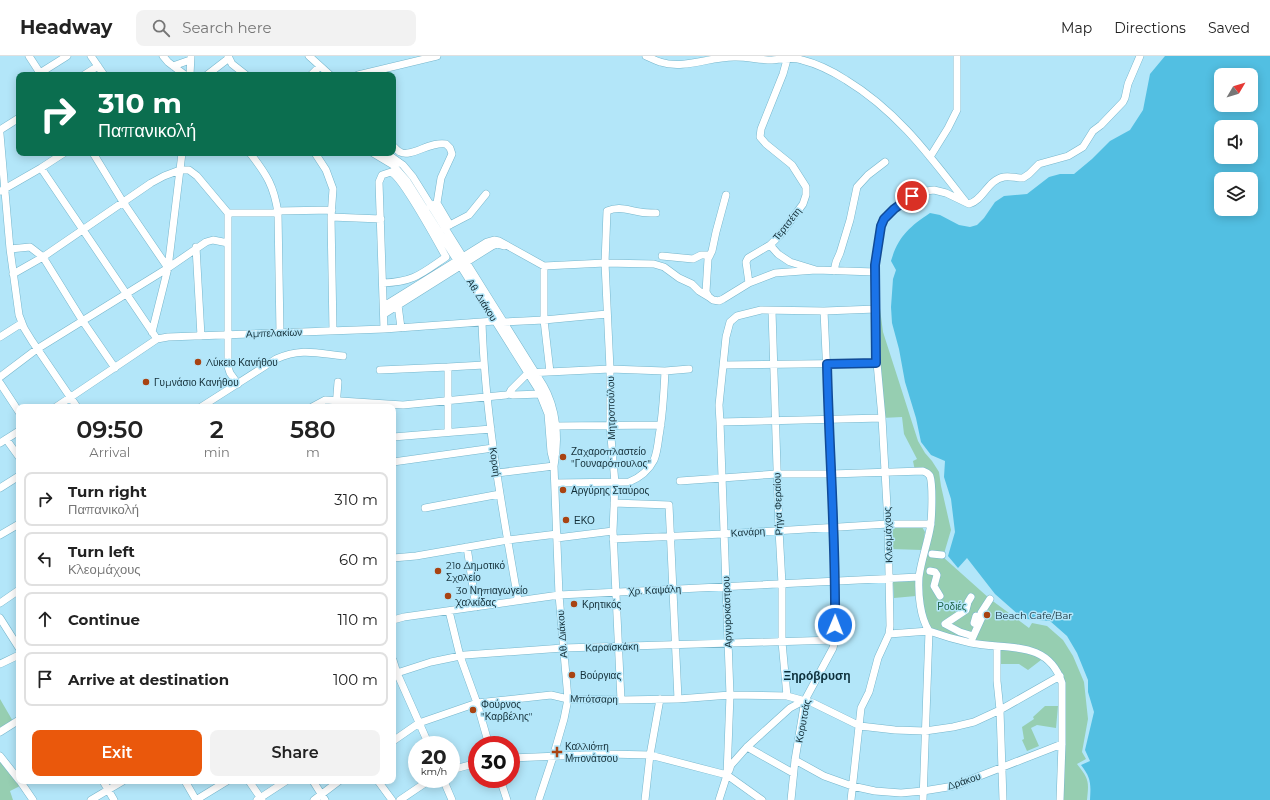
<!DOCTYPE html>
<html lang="en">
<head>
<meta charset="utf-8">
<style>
	:root { --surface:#fff; --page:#f2f2f2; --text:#222; --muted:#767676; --line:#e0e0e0; --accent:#ea580c }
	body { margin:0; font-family:Montserrat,sans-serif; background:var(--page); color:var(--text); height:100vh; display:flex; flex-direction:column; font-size:15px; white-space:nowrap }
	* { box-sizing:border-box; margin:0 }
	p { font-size:13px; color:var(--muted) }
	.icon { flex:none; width:22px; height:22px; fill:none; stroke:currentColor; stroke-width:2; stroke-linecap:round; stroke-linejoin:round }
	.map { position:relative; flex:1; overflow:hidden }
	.side { position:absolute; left:16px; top:348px; width:380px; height:380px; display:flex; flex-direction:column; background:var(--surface); border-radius:8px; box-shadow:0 2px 10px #0003 }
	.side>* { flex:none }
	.banner { position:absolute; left:16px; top:16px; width:380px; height:84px; border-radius:8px; box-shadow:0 2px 10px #0003; background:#0b6e4f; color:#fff; overflow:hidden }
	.needle { width:26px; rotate:52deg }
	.tools { position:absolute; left:1214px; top:12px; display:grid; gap:8px }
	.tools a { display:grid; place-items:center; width:44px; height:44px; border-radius:8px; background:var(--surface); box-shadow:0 2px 10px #0003; font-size:20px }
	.speed { position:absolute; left:408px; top:680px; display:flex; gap:8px; font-size:20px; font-weight:700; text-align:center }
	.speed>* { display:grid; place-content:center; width:52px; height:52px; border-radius:50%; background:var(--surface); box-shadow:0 2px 10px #0003; line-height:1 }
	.speed small { font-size:10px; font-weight:400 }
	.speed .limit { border:6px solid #d22; background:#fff; color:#111 }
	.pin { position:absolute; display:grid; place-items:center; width:34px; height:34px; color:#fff; margin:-17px; border:2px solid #fff; border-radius:50%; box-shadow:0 1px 4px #0007 }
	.me { position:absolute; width:44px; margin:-22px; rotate:1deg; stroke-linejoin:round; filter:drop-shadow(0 0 3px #0008) }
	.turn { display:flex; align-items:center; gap:14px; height:84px; padding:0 16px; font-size:18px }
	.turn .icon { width:52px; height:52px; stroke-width:2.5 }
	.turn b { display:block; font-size:28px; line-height:34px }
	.eta { display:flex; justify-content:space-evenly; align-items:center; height:68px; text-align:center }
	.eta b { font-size:24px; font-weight:600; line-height:28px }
	.cta { display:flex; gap:8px; margin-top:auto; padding:8px 16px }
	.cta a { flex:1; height:46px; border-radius:8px; background:var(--accent); color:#fff; font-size:16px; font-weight:600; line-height:46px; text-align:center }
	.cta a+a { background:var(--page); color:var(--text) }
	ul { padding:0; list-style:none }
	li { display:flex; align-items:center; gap:12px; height:54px; margin:0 8px 6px; padding:0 8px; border:2px solid var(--line); border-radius:8px }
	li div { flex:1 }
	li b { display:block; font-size:15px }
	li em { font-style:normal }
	header { display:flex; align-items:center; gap:24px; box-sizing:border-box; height:56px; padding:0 20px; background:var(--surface); border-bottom:1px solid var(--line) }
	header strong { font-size:19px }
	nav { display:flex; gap:22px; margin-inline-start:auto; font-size:14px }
	.search { width:280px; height:36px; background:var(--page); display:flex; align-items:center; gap:10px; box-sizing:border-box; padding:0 14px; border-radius:8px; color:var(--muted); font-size:15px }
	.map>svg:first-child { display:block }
	.green { fill:#96ceb1 }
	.water { fill:#52bfe2; fill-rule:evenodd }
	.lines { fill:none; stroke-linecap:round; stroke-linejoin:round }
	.minor-casing { stroke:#76b6cc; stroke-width:8 }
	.minor { stroke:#fff; stroke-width:7 }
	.route-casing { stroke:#114b97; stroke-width:10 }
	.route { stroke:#1a73e8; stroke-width:7 }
	.poi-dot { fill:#a84312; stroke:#b3e6f9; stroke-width:1.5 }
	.labels { text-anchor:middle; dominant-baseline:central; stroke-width:3; stroke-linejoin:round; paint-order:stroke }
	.street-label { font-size:10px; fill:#122d36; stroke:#b3e6f9 }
	.poi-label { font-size:10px; fill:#122d36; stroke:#b3e6f9; text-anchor:start }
	.park-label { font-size:10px; fill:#1f6548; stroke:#b3e6f9 }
	.quarter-label { font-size:12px; font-weight:bold; fill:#0c2f3a; stroke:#b3e6f9 }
</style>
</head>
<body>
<header>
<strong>Headway</strong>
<div class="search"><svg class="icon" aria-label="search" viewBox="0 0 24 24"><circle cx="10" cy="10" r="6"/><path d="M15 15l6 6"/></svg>Search here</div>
<nav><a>Map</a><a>Directions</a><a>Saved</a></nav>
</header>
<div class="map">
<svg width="1270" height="744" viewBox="0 0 1270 744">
	<rect width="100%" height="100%" fill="#b3e6f9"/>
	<!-- green -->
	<path class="green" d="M876 253H880L883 276 918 385 925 397 932 405 939 416 941 430 951 474 943 501 990 543 1029 572 1032 567 1047 570 1063 584 1073 600 1084 626 1088 663 1082 696 1086 703 1077 708C1089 723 1089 725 1087 744H1060L1062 627 1052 609 1041 604 1028 614 1019 608H1001V591L929 575 919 540 931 471 930 422 915 415 913 405 917 403 904 378 902 361 882 362Z
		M890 471H922L925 476 922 494 891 493Z
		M916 525V540L894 542 893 526Z
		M0 643 14 667 0 676Z
		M1045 650H1058L1056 672 1037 669 1031 672 1039 690 1027 695 1022 684 1024 683 1022 671 1034 663 1033 661Z
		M0 700 22 729 10 735 13 744H0Z"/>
	<!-- water -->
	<path class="water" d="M1165 0H1270V744H1090C1091 727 1091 722 1081 709L1090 705 1085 694 1094 656 1088 636V624L1077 597 1067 580 1050 565 1027 563 1020 560 995 538 967 502 958 512 948 500 955 476 951 443 944 421 945 405 931 399 921 386 916 362 905 326 899 293 892 267 891 251 893 223 896 214 891 205C898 181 909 171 930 157L940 159 959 169 970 171 977 169 984 162 995 146 1004 140 1027 138 1049 121 1060 118H1074L1092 103 1110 85 1130 74 1143 54 1150 18ZM1221 19H1251V49H1221ZM1221 71H1251V101H1221ZM1221 123H1251V153H1221Z"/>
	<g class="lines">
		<!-- minor casing -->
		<g class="minor-casing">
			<path id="minor" d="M29 0 40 17
				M91 0 104 19
				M163 0 168 6 185 19
				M228 0 232 8 246 19
				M309 0 330 19
				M646 0C651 2 656 5 660 6 685 14 711 0 736 1 748 1 760 4 772 4 783 3 792 1 802 4 818 8 832 15 846 24 897 55 929 99 965 145
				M173 10 190 4
				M42 19 40 17 67 0
				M84 19 98 10
				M190 19 191 0
				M207 19 229 2
				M311 19 320 10
				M358 19 437 0
				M0 74 19 62
				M0 78 10 193 19 259 24 272 32 285 77 351
				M393 90C395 92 398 95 400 96 411 102 430 85 446 88L450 92 452 98 441 122 437 147 430 150
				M93 97 123 146 168 212
				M250 97C267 119 274 130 278 157L280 277
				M315 97 326 114 333 133 331 161 333 275
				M373 97 393 109 407 125 538 333 548 358 551 396 554 408
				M386 97 403 109 413 121 543 329C557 353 559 383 554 410L559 539 568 643 564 663 553 701 539 743
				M930 101 948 72 957 54V0
				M41 112 157 283
				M1 135 41 112 64 97
				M726 139 716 176 712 195 708 203 706 236 709 241 713 244 719 245 723 243 749 227 775 217 816 214
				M437 147 450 169
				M278 155 332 154
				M228 157H278
				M331 161 381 163
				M444 172 469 159 486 138
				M770 189 778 198 790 206 816 214 875 216
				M196 191 201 280
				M10 193 30 191 43 201 82 264 115 312
				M662 200 693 203 701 199H710
				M544 210V264L550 316
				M834 215 836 206 840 197 850 164 857 131 868 119 885 106
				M13 218 43 201 151 127 164 120 180 114H189L197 120 228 157V311L230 317 238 328
				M383 227C414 226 421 218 446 201 437 185 403 122 391 116L382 119 379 126 384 273
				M749 227 746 206 748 202 770 189 780 179 803 148 806 139V131L792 109 766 88 760 81 761 73 783 18 788 0
				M398 249 401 272
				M384 250 487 186 494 184 499 185 544 210 605 207 654 208 664 211 679 222 692 228 699 235 709 241
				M772 255 779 474 782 528V586L787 640
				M384 258 492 190 497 188 504 190
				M482 266C485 360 502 452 518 544
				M503 266 544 264 607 258
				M152 276 168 212 182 97
				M0 281 22 267
				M724 309 877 307
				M380 314 448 311
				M0 321 37 293 168 212 206 186 213 184 228 187
				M0 327 19 356
				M509 338 511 334 528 317 610 313 665 315 689 313
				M56 351 157 283 168 281 384 273 495 265
				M201 351 276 303C301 292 316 297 343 300
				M312 351 325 344 403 349 506 339 509 338 513 339 541 338
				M336 351 338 326
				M720 366 719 349 726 281 730 266 737 260 761 254 824 255 876 253
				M555 370 661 369
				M448 376V311L484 309
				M393 381 491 373
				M6 383 19 401
				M0 387 19 375
				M393 406 493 392
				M497 417 554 410
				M680 425 777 418H831L923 415C926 416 928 417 930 420 933 429 932 463 930 473 927 489 921 505 919 521 918 538 920 561 929 575 943 580 957 584 971 587 1006 594 1048 583 1062 627V688L1060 744
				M555 427 629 426C639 422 649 414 654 404 657 397 658 388 659 380 663 358 664 337 665 315
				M0 432 19 420
				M614 447 669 449 678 643
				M425 452 500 438
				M0 479 19 468
				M557 482 613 475
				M613 483 723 478 888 468H931
				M467 491 476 551
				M932 498 942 499
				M393 502 416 500 508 484 557 478
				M930 515 935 516 937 519 934 530 940 540
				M971 541 968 546 966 554 945 568 960 576 973 580
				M0 547 19 534
				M449 555 460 600 477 647 489 689
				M0 562 19 592
				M393 564 404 561 559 539 919 521
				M978 569 974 567 976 560 981 563
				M889 578 929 575 923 744
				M972 583 982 561 981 557 990 543
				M997 591V625L1000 654 1003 744
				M393 604 397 617 429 689
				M0 608 19 599
				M393 619 397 617 431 606 465 599 563 592 835 584
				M621 644 613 475 615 427 610 370V313L605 207 607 155C619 150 627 154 640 156 645 157 651 157 656 157
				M0 676 19 664
				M393 685 419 667 477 647 551 639 568 643 621 644 678 643 730 639 787 640 813 647 860 670 895 674 925 675 953 671 974 666 1000 654 1060 620
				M747 691 793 717
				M0 700 19 724
				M511 702 607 698 650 699 727 719 762 744
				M795 704 824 720 852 730 875 735 901 737 923 735 954 730 1062 688
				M451 714 477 707
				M729 715 731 709 747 691 790 652 805 644
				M443 723 452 744
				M500 723 507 744
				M20 725 33 744
				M103 725 114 744
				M185 725 196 744
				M249 725 262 744
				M313 725 325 744
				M378 725 392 744
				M91 744 123 725
				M196 744 227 725
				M257 744 286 725
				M314 744 339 725
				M400 744 431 723
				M645 744 650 699 660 643
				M719 744 727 719 730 639 720 366 882 362
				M791 744 795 704 805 644 833 592 835 584V525L834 471 824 255
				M851 744 861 652 869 636 878 602 889 578 890 570 888 468 882 362 877 307 875 209 881 170 884 163 894 153 912 140 926 135 934 134 946 137 969 148C984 144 987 124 1004 121 1010 120 1016 122 1023 122L1029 118 1039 108 1068 100 1083 91 1093 75 1101 69 1123 46 1125 42 1128 28 1140 0"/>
		</g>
		<!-- minor -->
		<use href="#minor" class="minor"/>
	</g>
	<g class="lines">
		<!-- route casing -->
		<g class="route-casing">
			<path id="route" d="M835 569C836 482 829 395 827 308L876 307 875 209 881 170 884 163 894 153 912 140"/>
		</g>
		<!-- route -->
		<use href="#route" class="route"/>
	</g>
	<!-- markers -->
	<g class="poi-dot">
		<circle cx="198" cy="306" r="4"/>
		<circle cx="146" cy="326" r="4"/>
		<circle cx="563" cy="401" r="4"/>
		<circle cx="563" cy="434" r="4"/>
		<circle cx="566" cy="464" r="4"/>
		<circle cx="438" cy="515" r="4"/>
		<circle cx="448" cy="540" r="4"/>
		<circle cx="574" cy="548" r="4"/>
		<circle cx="987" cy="559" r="4"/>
		<circle cx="572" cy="619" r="4"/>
		<circle cx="473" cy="654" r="4"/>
		<path d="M555 690h4v4h4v4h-4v4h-4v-4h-4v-4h4z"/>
	</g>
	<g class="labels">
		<!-- street labels -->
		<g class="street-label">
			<text transform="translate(787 168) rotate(-52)">Τερτσέτη</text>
			<text transform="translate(482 244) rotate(58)">Αθ. Διάκου</text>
			<text transform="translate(274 277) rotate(-2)">Αμπελακίων</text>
			<text transform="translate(611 352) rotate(-91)">Μητροπούλου</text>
			<text transform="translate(495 406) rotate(82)">Κοραή</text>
			<text transform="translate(778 448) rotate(-92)">Ρήγα Φεραίου</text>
			<text transform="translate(748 476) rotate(-4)">Κανάρη</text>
			<text transform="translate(888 479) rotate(-92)">Κλεομάχους</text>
			<text transform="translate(655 534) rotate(-3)">Χρ. Καψάλη</text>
			<text transform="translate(727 556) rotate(-92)">Αργυροκάστρου</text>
			<text transform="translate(562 578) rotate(-94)">Αθ. Διάκου</text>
			<text transform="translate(612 591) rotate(-2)">Καραϊσκάκη</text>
			<text transform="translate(594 643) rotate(1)">Μπότσαρη</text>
			<text transform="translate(803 665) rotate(-79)">Κορυτσάς</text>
			<text transform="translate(964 725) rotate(-18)">Δράκου</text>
		</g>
		<!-- poi labels -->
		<g class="poi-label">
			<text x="206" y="306">Λύκειο Κανήθου</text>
			<text x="154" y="326">Γυμνάσιο Κανήθου</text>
			<text x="571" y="395">Ζαχαροπλαστείο<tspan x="571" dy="12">"Γουναρόπουλος"</tspan></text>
			<text x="571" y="434">Αργύρης Σταύρος</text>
			<text x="574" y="464">ΕΚΟ</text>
			<text x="446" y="509">21ο Δημοτικό<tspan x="446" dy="12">Σχολείο</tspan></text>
			<text x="456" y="534">3ο Νηπιαγωγείο<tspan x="456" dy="12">Χαλκίδας</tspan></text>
			<text x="582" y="548">Κρητικός</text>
			<text x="995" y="559">Beach Cafe/Bar</text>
			<text x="580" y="619">Βούργιας</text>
			<text x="481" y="648">Φούρνος<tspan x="481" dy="12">"Καρβέλης"</tspan></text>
			<text x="565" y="690">Καλλιόπη<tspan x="565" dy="12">Μπονάτσου</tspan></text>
		</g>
		<!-- park labels -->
		<g class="park-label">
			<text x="952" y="550">Ροδιές</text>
		</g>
		<!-- quarter labels -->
		<g class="quarter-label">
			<text x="817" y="619">Ξηρόβρυση</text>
		</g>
	</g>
</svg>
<div class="tools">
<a><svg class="needle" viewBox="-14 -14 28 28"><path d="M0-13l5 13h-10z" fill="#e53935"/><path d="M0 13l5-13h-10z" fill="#767676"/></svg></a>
<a><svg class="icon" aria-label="sound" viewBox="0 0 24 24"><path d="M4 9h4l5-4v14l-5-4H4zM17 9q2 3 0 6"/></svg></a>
<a><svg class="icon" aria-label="layers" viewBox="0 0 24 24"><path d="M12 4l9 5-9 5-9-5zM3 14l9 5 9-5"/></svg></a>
</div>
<div class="speed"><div>20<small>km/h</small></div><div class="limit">30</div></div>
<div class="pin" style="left:912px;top:140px;background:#d93025"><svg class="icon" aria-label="arrive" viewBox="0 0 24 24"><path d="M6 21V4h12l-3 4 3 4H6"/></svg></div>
<svg class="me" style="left:835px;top:569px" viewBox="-20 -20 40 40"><circle r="17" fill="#1a73e8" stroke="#fff" stroke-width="3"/><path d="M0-11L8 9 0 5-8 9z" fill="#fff"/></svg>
<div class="banner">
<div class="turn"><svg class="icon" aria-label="right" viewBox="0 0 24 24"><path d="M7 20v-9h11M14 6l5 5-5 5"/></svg><div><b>310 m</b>Παπανικολή</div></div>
</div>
<section class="side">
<div class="eta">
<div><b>09:50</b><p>Arrival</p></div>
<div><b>2</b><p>min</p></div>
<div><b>580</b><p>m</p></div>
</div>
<ul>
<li><svg class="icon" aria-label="right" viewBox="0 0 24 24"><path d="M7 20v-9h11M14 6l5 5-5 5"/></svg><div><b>Turn right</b><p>Παπανικολή</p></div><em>310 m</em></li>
<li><svg class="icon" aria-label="left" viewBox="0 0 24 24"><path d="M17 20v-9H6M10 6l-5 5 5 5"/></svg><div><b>Turn left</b><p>Κλεομάχους</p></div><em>60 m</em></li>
<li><svg class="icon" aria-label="ahead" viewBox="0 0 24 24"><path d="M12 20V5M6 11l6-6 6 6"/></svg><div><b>Continue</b></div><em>110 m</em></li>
<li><svg class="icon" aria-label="arrive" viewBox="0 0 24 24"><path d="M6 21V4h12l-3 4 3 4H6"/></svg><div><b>Arrive at destination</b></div><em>100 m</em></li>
</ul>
<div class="cta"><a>Exit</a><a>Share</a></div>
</section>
</div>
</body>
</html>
